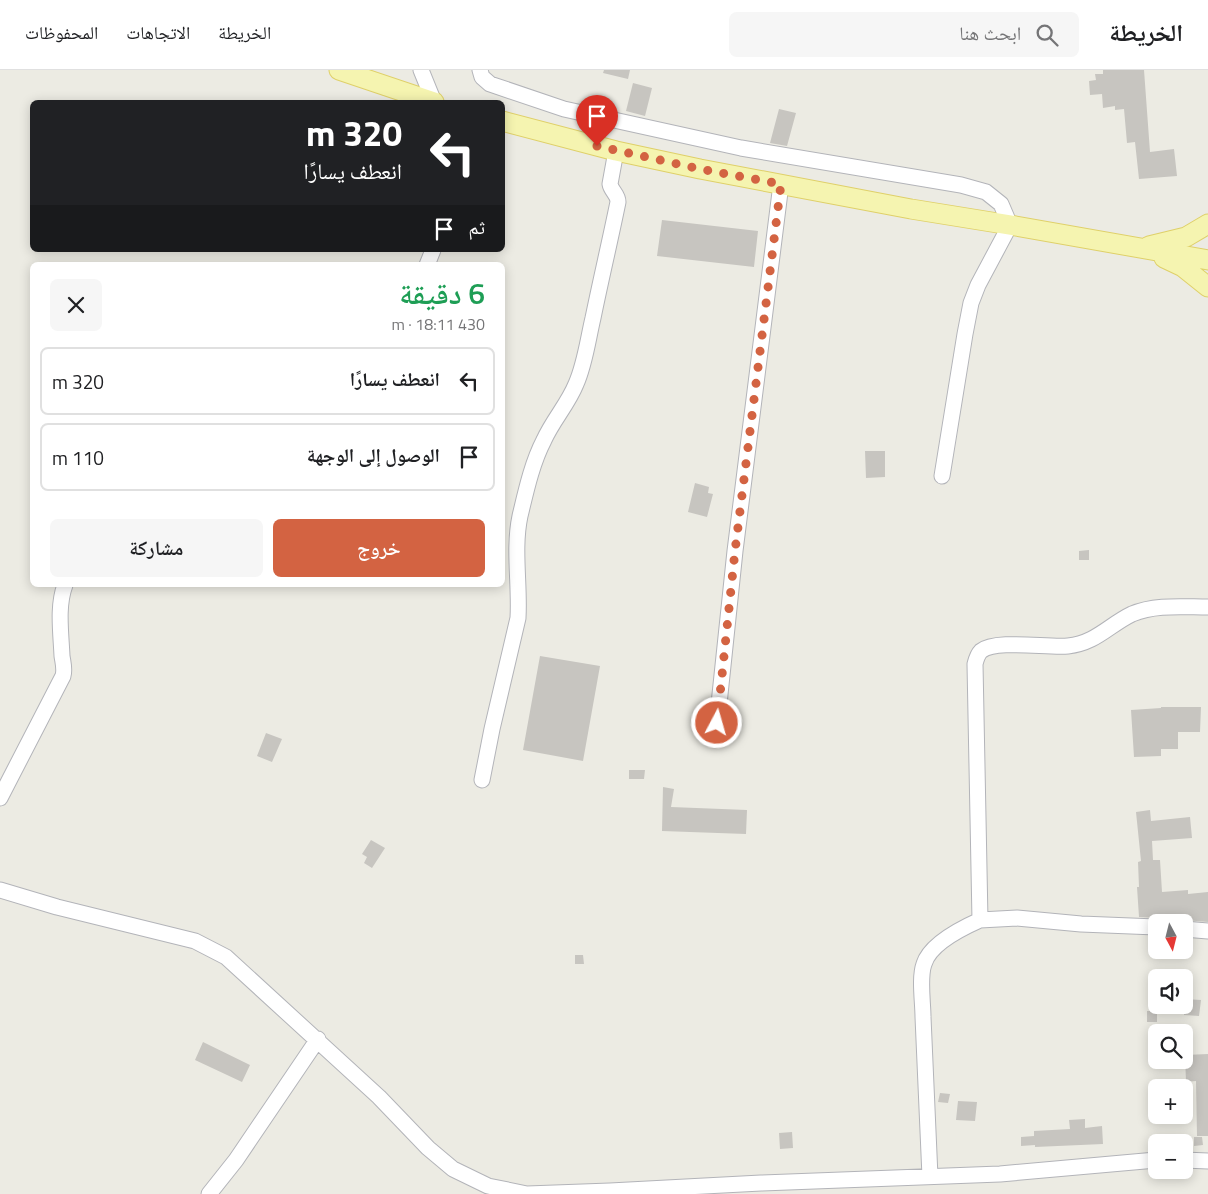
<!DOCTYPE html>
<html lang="ar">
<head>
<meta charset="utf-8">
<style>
	:root { --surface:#fff; --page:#f6f6f6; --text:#202124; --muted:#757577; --line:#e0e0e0; --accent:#d36342 }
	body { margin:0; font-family:"Titillium Web","Noto Naskh Arabic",sans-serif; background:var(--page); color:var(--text); direction:rtl; height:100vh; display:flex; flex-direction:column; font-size:19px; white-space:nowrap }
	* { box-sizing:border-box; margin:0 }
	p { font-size:16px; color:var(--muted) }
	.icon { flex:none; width:28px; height:28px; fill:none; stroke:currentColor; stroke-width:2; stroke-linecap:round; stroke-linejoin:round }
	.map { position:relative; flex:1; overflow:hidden; direction:ltr }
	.details { position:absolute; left:30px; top:192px; width:475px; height:325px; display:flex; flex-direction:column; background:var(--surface); border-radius:8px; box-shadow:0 2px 12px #0003; direction:rtl }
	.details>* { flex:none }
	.hud { position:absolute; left:30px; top:30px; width:475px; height:152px; border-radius:8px; box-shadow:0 2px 12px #0003; direction:rtl; background:#202124; color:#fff; overflow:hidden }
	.needle { width:32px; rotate:173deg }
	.controls { position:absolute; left:1148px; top:844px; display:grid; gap:10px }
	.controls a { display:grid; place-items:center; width:45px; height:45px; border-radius:8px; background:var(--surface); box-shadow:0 2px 12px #0003; font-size:25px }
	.pin { position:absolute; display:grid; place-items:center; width:42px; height:42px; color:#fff; margin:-51px -21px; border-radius:50% 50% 50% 0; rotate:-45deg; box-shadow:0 0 5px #0007 }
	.pin .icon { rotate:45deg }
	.me { position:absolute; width:55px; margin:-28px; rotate:6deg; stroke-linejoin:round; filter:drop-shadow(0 0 4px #0008) }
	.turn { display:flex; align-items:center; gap:18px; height:105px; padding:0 20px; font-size:22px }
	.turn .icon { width:65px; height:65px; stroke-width:2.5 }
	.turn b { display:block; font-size:35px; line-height:42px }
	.then { display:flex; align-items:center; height:48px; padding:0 20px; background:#0003; gap:10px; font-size:19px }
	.round { display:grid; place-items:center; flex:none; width:52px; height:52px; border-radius:8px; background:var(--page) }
	.summary { display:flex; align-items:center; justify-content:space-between; height:85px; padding:0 20px }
	h1 { font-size:30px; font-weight:600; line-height:38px; color:#1e9e55 }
	.cta { display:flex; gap:10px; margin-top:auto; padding:10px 20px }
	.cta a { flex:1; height:58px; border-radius:8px; background:var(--accent); color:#fff; font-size:20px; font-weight:600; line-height:58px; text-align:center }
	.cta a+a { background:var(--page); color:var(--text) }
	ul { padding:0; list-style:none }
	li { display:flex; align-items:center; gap:15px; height:68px; margin:0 10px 8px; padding:0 10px; border:2px solid var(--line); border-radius:8px }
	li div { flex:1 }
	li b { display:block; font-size:19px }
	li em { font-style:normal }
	header { display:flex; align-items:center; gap:30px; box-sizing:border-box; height:70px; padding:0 25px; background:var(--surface); border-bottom:1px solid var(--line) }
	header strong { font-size:24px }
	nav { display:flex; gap:28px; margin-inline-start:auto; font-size:18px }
	.search { width:350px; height:45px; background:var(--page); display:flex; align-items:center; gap:12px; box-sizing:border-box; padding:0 18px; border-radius:8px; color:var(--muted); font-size:19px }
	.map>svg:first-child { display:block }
	.building { fill:#c7c5c0 }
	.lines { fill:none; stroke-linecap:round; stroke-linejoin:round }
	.minor-casing { stroke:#b3b4b9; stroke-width:17 }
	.major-casing { stroke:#dfd069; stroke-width:21 }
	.minor { stroke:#fff; stroke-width:15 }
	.major { stroke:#f5f4b0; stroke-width:19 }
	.route { stroke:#d36342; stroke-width:9; stroke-dasharray:0 16.2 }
</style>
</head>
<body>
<header>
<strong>الخريطة</strong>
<div class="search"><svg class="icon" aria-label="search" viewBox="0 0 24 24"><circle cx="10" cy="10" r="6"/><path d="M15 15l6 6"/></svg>ابحث هنا</div>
<nav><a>الخريطة</a><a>الاتجاهات</a><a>المحفوظات</a></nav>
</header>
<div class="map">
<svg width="1208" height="1124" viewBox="0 0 1208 1124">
	<rect width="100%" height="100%" fill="#ecebe3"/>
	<!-- building -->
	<path class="building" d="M604 0H630L628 9 603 3Z
		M1103 0H1144L1150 82 1174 79 1177 106 1139 109 1135 72 1127 73 1124 39 1115 40V36L1103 38 1102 24 1090 25 1089 11 1096 10 1095 4H1103Z
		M633 13 652 18 645 46 626 41Z
		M779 39 796 43 787 76 770 73Z
		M662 150 758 161 754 197 657 186Z
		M865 381H885V407L866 408Z
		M695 413 709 417 708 423 713 424 707 447 688 442Z
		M1089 480V490H1079V481Z
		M540 586 600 596 583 691 523 680Z
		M1161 637H1201L1200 662H1178V679H1161V686L1134 687 1131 640 1161 638Z
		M266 663 282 669 272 692 257 686Z
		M629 700H645L644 709H629Z
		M663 717 674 719 671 737 747 740 746 764 662 761Z
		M1150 740 1151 751 1190 747 1192 768 1152 771 1153 790H1160L1162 822 1188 820V824L1208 822V852L1185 850 1178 852H1164L1157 848 1139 847 1137 817H1139L1138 792 1141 791 1136 742Z
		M371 770 385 778 372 798 364 793 367 787 362 784Z
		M575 885H583L584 894H575Z
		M1185 929 1201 930 1199 946 1184 945Z
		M1147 941H1157V952H1147Z
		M203 972 250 995 242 1012 195 990Z
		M1208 984V1066H1197L1196 1011 1186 1012 1185 985Z
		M940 1023 950 1024 948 1033 938 1032Z
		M958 1031 977 1032 975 1051 956 1050Z
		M1085 1049V1058L1102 1056 1103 1074 1035 1077V1075L1021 1076V1067L1034 1066V1061L1070 1059 1069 1050Z
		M792 1062 793 1078 780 1079 779 1063Z
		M1194 1067H1202L1203 1075 1194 1076Z"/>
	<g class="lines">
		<!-- minor casing -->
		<g class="minor-casing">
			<path id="minor" d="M421 0 434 32
				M480 0 482 7 490 14 564 39 741 78 961 115 986 122 1001 134 1010 155 978 215 971 233 965 264 942 406
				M427 195 433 180
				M717 653 735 481 781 114
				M482 710 492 659 518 548C520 515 513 479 520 446 526 421 532 393 544 370 553 350 568 334 576 314 585 294 588 269 593 248 601 209 610 171 618 132 618 124 611 121 610 114L616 81
				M0 728 63 606C65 599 63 593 62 586 61 563 57 536 65 515
				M0 820 57 837 195 871 226 887 379 1027 428 1078 453 1099 488 1116 527 1124 610 1121 761 1113 1000 1104 1156 1090
				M980 850 1017 848 1081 854 1156 857
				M1184 859 1208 861
				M1184 1090 1208 1091
				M930 1107C928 1054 925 1000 923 947 923 932 919 908 924 894 930 874 962 858 980 850L975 594C976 590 978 584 981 581 996 569 1047 578 1068 576 1096 573 1109 555 1132 544 1155 534 1183 537 1208 537
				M209 1124 236 1090 318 969"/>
		</g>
		<!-- major casing -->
		<g class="major-casing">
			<path id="major" d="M339 0 434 32
				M502 51 616 81 700 99 911 139 1010 155 1208 190
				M1149 176 1186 167 1208 154
				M1164 188 1183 197 1208 217"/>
		</g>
		<!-- minor -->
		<use href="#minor" class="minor"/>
		<!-- major -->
		<use href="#major" class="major"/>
	</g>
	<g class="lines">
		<!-- route -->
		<path class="route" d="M597 76 700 99 781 114 735 481 717 653"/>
	</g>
</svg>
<div class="controls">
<a><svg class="needle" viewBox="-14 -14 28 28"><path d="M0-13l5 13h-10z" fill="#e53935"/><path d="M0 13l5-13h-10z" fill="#757577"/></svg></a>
<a><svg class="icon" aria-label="sound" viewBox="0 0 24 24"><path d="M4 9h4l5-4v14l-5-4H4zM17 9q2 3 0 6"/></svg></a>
<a><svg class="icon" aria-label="search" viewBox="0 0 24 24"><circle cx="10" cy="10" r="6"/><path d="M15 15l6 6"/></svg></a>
<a>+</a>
<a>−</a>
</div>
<div class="pin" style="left:597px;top:76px;background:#d93025"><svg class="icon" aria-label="arrive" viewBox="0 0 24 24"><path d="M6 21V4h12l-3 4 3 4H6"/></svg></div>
<svg class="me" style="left:717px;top:653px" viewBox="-20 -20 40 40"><circle r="17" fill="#d36342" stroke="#fff" stroke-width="3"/><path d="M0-11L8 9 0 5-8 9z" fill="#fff"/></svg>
<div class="hud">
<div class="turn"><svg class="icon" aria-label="left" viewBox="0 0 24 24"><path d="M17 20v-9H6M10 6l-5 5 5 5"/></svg><div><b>320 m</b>انعطف يسارًا</div></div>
<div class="then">ثم<svg class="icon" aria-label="arrive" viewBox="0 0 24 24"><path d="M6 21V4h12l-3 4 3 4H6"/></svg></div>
</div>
<section class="details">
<div class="summary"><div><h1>6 دقيقة</h1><p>430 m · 18:11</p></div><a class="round"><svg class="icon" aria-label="close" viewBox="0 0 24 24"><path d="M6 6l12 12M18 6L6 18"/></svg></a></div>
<ul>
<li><svg class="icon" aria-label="left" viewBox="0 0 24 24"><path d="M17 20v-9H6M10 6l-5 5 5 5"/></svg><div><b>انعطف يسارًا</b></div><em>320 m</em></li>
<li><svg class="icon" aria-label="arrive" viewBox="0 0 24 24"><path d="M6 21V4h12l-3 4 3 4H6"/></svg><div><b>الوصول إلى الوجهة</b></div><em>110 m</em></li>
</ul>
<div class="cta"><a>خروج</a><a>مشاركة</a></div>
</section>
</div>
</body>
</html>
